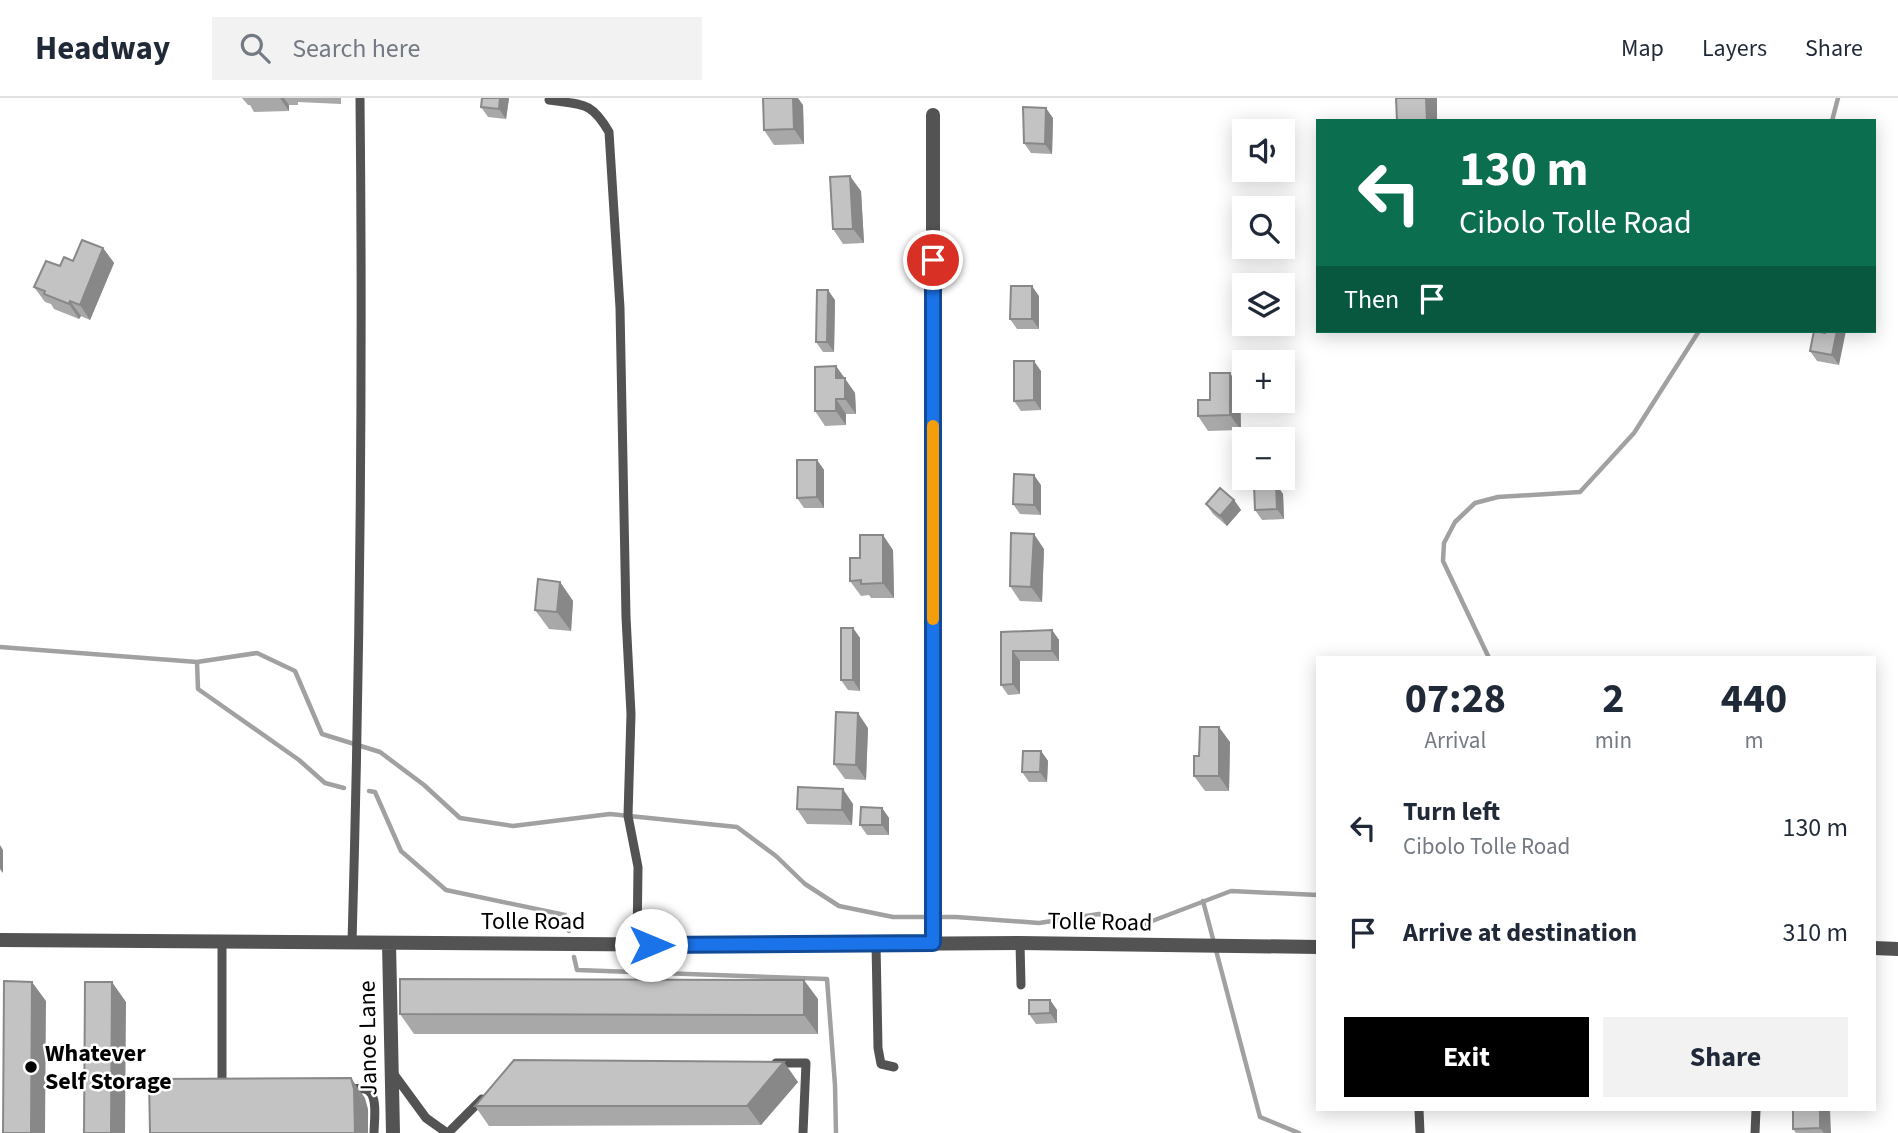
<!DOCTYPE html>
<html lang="en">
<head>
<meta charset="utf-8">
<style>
	:root { --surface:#fff; --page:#f2f2f3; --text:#1f2937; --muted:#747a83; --line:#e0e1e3; --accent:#000 }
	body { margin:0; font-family:"Source Sans 3",sans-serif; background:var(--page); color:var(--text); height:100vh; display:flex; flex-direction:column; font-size:26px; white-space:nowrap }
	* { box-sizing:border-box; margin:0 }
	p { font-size:23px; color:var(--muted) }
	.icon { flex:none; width:38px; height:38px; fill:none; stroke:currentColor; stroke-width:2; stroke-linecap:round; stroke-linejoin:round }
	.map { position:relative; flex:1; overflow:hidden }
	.panel { position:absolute; left:1316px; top:558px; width:560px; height:455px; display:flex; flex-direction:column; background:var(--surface); border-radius:0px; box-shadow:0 4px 18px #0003 }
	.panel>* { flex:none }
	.banner { position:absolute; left:1316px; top:21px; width:560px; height:214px; border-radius:0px; box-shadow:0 4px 18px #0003; background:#0b6e4f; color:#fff; overflow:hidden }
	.fabs { position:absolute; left:1232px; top:21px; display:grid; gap:14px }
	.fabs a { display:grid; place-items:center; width:63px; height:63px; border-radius:0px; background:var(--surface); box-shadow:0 4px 18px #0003; font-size:35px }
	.pin { position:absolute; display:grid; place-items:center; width:60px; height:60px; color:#fff; margin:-30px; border:4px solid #fff; border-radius:50%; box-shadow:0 2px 7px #0007 }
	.me { position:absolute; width:77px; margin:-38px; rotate:90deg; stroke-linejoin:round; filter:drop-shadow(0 0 5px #0008) }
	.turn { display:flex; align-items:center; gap:24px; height:147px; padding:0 28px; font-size:32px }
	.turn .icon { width:91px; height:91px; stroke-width:2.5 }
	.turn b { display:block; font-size:49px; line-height:60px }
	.then { display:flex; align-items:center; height:66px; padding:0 28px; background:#0003; gap:14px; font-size:26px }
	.eta { display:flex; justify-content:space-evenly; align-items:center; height:119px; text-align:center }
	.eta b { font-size:42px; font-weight:700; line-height:49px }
	.primary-button { display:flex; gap:14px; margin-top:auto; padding:14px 28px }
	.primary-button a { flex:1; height:80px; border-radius:0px; background:var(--accent); color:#fff; font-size:28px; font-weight:700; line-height:80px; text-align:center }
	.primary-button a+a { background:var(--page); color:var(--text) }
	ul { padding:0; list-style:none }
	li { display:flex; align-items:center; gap:21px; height:105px; padding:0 28px }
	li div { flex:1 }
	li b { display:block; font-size:26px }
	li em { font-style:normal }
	header { display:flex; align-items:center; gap:42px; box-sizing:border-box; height:98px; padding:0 35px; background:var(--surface); border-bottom:2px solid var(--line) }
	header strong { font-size:33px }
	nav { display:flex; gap:38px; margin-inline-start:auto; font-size:24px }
	.search { width:490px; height:63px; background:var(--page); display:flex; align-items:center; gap:18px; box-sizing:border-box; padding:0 24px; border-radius:0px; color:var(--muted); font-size:26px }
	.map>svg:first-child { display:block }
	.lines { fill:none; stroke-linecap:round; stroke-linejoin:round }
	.stream { stroke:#a1a1a1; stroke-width:4.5 }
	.service { stroke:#535353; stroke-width:9 }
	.minor { stroke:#535353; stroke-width:14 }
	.wall { fill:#a8a8a8 }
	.shaded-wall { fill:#888 }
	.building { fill:#c3c3c3; stroke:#888; stroke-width:2 }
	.route-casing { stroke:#114b97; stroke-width:18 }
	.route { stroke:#1a73e8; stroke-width:12 }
	.slow { stroke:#f59e0b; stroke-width:12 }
	.poi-dot { fill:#000; stroke:#fff; stroke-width:2.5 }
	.labels { text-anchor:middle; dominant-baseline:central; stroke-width:5; stroke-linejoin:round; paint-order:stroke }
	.street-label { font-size:24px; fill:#000; stroke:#fff }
	.poi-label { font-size:24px; font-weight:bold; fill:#000; stroke:#fff; text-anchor:start }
</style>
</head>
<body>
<header>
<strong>Headway</strong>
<div class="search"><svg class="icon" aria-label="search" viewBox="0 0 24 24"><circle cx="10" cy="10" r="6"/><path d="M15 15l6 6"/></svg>Search here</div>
<nav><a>Map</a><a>Layers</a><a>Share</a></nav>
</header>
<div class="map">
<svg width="1898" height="1035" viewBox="0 0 1898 1035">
	<rect width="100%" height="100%" fill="#fff"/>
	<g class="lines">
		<!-- stream -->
		<path class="stream" d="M1832 23 1838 0
			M0 549 197 564 257 555 295 573 322 636 380 654 424 687 460 720 513 728 610 716 737 729 776 758 805 786 839 808 893 819H956L1039 825 1099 816 1139 828 1231 793 1318 797
			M1489 560 1443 463 1444 445 1455 424 1475 405 1498 399 1580 394 1634 335 1699 233
			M197 564 198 591 299 662 325 685 344 690
			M369 693 375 694 401 753 446 792 565 817 569 833
			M1203 803 1260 1019 1299 1035
			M574 859 577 872 827 881 835 987 836 1035"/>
		<!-- service -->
		<path class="service" d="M549 2C583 7 591 3 609 34L620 210 626 519 631 616 628 718 638 769 637 847
			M352 845C360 563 363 281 360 0
			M876 845 878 950 881 966 894 969
			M1020 845 1021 887
			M776 965H806L803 1035
			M393 975 426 1020 447 1035
			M222 989V844
			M347 991C352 991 359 990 365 991 379 994 374 1024 374 1035
			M1419 1012 1420 1035
			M448 1035 482 1001
			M1755 1035 1756 1012"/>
		<!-- minor -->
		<path class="minor" d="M0 842 712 847 1020 845 1318 849
			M389 845 393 1035
			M933 845V17
			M1874 850 1898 851"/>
	</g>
	<!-- wall -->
	<path class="wall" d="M242 0H341V6L298 4V7H289V13L254 14 250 7H248Z
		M482 0H509L506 21 488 19 481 9Z
		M803 7 804 46 774 47 764 32Z
		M1053 20 1052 56 1031 55 1024 45Z
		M861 93 864 145 843 146 833 131Z
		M103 150 114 165 90 222 81 218 79 221 54 211 51 206 45 204 34 189 60 168Z
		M1039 198V231H1017L1010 221Z
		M835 202 834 254H823L816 244Z
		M1825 235 1839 267 1817 263 1810 253Z
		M836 268 855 295 856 316H846V327L825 328 815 313Z
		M1041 273V312L1021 313 1014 303Z
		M1240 290 1241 332 1208 333 1198 318 1210 302Z
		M817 362 824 372V410H804L797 400Z
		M1276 386 1283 396 1284 421 1262 422 1255 412Z
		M1041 387V417L1020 416 1013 406Z
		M1234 402 1241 412 1227 428 1213 416 1206 406Z
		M1044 451 1042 504 1020 503 1010 488Z
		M893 452 894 500H871L869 497 861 498 850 483 860 460Z
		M560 484 573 503 571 533 549 531 535 512Z
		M853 530 860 540V593L848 592 841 582Z
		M1052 532 1059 542V563H1020V596L1008 597 1001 587V534Z
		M868 630 866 682 845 681 834 666Z
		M1230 644 1229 693H1205L1194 678 1199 658Z
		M1041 653 1048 663 1047 684H1029L1022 674Z
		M853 706 852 727 807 726 797 711Z
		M882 710 889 720V737H867L860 727Z
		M818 901V936H414L400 916Z
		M1050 902 1057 912V925L1036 926 1029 916Z
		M798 984 761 1027 489 1028 475 1008Z
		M1793 1012 1831 1035H1796L1793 1031Z"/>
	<!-- shaded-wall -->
	<path class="shaded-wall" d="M280 0H284L289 7V13Z
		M500 0H509L506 21 499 11Z
		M793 0H798L803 7 804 46 794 31Z
		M1426 0H1437V23H1427Z
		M1046 10 1053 20 1052 56 1045 46Z
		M850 78 861 93 864 145 853 131Z
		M103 150 114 165 90 222 80 207Z
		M1032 188 1039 198V231L1032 221Z
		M828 192 835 202 834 254 827 244Z
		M70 203 81 218 79 221 69 206Z
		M1837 233H1846L1839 267 1832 257Z
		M1034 263 1041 273V312L1034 302Z
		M836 268 855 295 856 316 845 301 836 280Z
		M1230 275 1240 290 1241 332 1230 317Z
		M836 301 846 316V327L836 313Z
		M817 362 824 372V410L817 399Z
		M1034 377 1041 387V417L1034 407Z
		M1276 386 1283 396 1284 421 1277 411Z
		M1234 402 1241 412 1227 428 1220 418Z
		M1034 436 1044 451 1042 504 1031 489Z
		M883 437 893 452 894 500 883 485Z
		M560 484 573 503 571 533 557 514Z
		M853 530 860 540V593L853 582Z
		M1052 532 1059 542V563L1052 553Z
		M1013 553 1020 563V596L1013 586Z
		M858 615 868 630 866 682 856 667Z
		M1219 629 1230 644 1229 693 1219 678Z
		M1041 653 1048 663 1047 684 1040 674Z
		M843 691 853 706 852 727 842 712Z
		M882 710 889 720V737L882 727Z
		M0 747 3 752V775L0 771Z
		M804 882 818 901V936L804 917Z
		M32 884 46 903 45 1035H31Z
		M112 884 126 904 125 1035H111Z
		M1050 902 1057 912V925L1050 915Z
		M784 964 798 984 761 1027 747 1008Z
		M351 980 365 1000 368 1011V1035H355Z
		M1820 1012H1830L1831 1035H1824L1820 1030Z"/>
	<!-- building -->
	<path class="building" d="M482 0H500L499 11 481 9Z
		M763 0H793L794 31 764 32Z
		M1396 0H1426L1427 23H1397Z
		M1023 9 1046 10 1045 46 1024 45Z
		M850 78 853 131H833L830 79Z
		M82 142 103 150 80 207 70 203 69 206 44 196 45 193 34 189 46 163 60 168 64 159 73 163Z
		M1011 188H1032V221H1010Z
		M817 192H828L827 244H816Z
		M1814 233 1825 235V233H1837L1832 257 1810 253Z
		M1014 263H1034V302L1014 303Z
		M836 268V280H845V301H836V313H815V269Z
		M1210 275H1230V317L1198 318V302H1210Z
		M797 362H817V399L797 400Z
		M1014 376 1034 377V407L1013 406Z
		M1276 386 1277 411 1255 412 1254 387Z
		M1220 390 1234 402 1220 418 1206 406Z
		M1011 435 1034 436 1031 489 1010 488Z
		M860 437H883V485L861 486V482L850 483V460H860Z
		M538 481 560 484 557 514 535 512Z
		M841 530H853V582H841Z
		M1052 532V553H1013V586L1001 587V534Z
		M836 614 858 615 856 667 834 666Z
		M1200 629H1219V678H1194V658H1199Z
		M1023 653H1041L1040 674H1022Z
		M798 689 843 691 842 712 797 711Z
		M861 709 882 710V727H860Z
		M400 881 804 882V917L400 916Z
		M4 883 32 884 31 1035H3Z
		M85 884H112L111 1035H84Z
		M1029 902H1050V915L1029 916Z
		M514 962 784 964 747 1008H475Z
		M351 980 354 991 355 1035H150L149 981Z
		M1793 1012H1820V1030L1793 1031Z"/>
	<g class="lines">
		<!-- route casing -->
		<g class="route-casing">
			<path id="route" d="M651 847 933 845V162"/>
		</g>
		<!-- route -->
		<use href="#route" class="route"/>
		<!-- slow -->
		<path class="slow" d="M933 521V328"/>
	</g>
	<!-- markers -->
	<circle class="poi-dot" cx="31" cy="969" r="7"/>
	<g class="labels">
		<!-- street labels -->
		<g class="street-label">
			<text x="533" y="823">Tolle Road</text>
			<text transform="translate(1100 824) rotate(1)">Tolle Road</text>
			<text transform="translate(368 940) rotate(-91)">Janoe Lane</text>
		</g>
		<!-- poi labels -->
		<g class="poi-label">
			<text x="45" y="955">Whatever<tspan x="45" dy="28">Self Storage</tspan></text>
		</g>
	</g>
</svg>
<div class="fabs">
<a><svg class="icon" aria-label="sound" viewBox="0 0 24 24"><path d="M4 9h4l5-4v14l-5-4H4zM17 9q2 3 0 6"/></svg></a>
<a><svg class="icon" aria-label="search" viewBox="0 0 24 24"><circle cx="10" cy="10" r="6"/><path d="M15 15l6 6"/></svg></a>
<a><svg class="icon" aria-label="layers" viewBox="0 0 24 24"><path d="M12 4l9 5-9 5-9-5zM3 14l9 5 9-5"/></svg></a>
<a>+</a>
<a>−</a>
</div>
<div class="pin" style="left:933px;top:162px;background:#d93025"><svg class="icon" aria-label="arrive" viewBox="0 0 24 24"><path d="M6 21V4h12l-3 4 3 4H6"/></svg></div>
<svg class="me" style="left:651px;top:847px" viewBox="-20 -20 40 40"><circle r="19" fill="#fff"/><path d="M0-13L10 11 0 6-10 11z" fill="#1a73e8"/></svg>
<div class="banner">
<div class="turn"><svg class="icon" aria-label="left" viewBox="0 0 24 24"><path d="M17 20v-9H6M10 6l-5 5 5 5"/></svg><div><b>130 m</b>Cibolo Tolle Road</div></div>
<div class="then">Then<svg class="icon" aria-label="arrive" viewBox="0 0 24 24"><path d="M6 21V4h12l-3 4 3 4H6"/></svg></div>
</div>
<section class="panel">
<div class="eta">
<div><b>07:28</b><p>Arrival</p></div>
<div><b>2</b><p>min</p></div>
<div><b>440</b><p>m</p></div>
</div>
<ul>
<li><svg class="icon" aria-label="left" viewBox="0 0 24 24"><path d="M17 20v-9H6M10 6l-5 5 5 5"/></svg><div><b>Turn left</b><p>Cibolo Tolle Road</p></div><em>130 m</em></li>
<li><svg class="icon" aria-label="arrive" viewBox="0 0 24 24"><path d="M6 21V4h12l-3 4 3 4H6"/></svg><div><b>Arrive at destination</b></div><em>310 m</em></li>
</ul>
<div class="primary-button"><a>Exit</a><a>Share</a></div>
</section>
</div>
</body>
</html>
